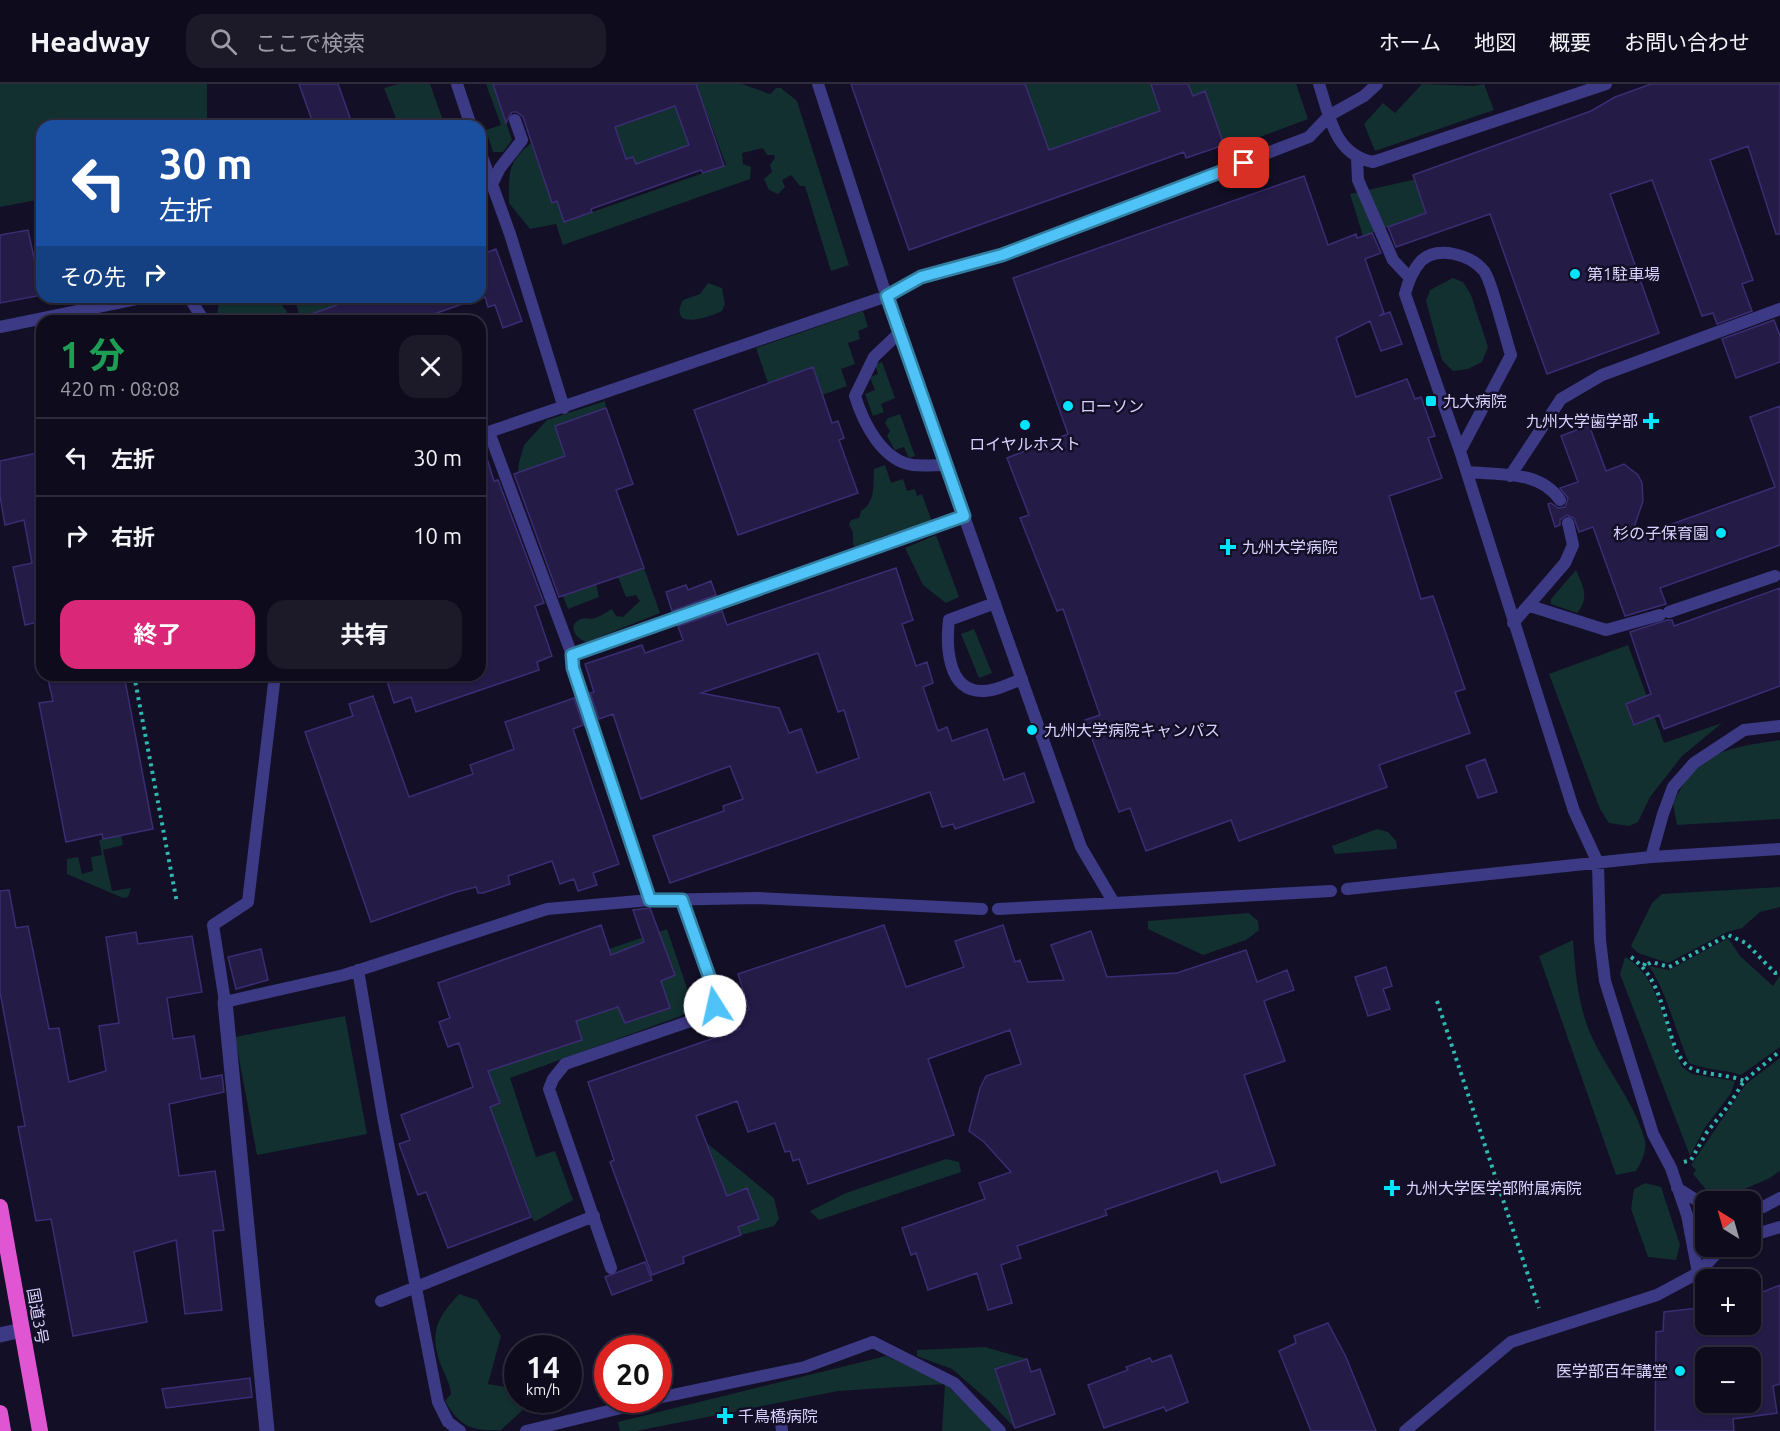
<!DOCTYPE html>
<html lang="ja">
<head>
<meta charset="utf-8">
<style>
	:root { --surface:#0e0b1c; --page:#1c1929; --text:#f1f3f6; --muted:#9b9ba3; --line:#2e2b3b; --accent:#db2777 }
	body { margin:0; font-family:Ubuntu,"Noto Sans JP",sans-serif; background:var(--page); color:var(--text); height:100vh; display:flex; flex-direction:column; font-size:22px; white-space:nowrap }
	* { box-sizing:border-box; margin:0 }
	p { font-size:20px; color:var(--muted) }
	.icon { flex:none; width:33px; height:33px; fill:none; stroke:currentColor; stroke-width:2; stroke-linecap:round; stroke-linejoin:round }
	.map { position:relative; flex:1; overflow:hidden }
	.drawer { position:absolute; left:36px; top:231px; width:450px; height:366px; display:flex; flex-direction:column; background:var(--surface); border-radius:18px; box-shadow:0 2px 4px #0004,0 0 0 2px var(--line) }
	.drawer>* { flex:none }
	.guide { position:absolute; left:36px; top:36px; width:450px; height:183px; border-radius:18px; box-shadow:0 2px 4px #0004,0 0 0 2px var(--line); background:#1a4fa0; color:#fff; overflow:hidden }
	.needle { width:39px; rotate:323deg }
	.controls { position:absolute; left:1695px; top:1107px; display:grid; gap:12px }
	.controls a { display:grid; place-items:center; width:66px; height:66px; border-radius:12px; background:var(--surface); box-shadow:0 2px 4px #0004,0 0 0 2px var(--line); font-size:30px }
	.speed { position:absolute; left:504px; top:1251px; display:flex; gap:12px; font-size:30px; font-weight:700; text-align:center }
	.speed>* { display:grid; place-content:center; width:78px; height:78px; border-radius:50%; background:var(--surface); box-shadow:0 2px 4px #0004,0 0 0 2px var(--line); line-height:1 }
	.speed small { font-size:15px; font-weight:400 }
	.speed .limit { border:9px solid #d22; background:#fff; color:#111 }
	.pin { position:absolute; display:grid; place-items:center; width:51px; height:51px; color:#fff; margin:-26px; border-radius:12px; box-shadow:0 3px 9px #0006 }
	.me { position:absolute; width:66px; margin:-33px; rotate:350deg; stroke-linejoin:round; filter:drop-shadow(0 0 4px #0008) }
	.turn { display:flex; align-items:center; gap:21px; height:126px; padding:0 24px; font-size:27px }
	.turn .icon { width:78px; height:78px; stroke-width:2.5 }
	.turn b { display:block; font-size:42px; line-height:51px }
	.then { display:flex; align-items:center; height:57px; padding:0 24px; background:#0003; gap:12px; font-size:22px }
	.round { display:grid; place-items:center; flex:none; width:63px; height:63px; border-radius:18px; background:var(--page) }
	.summary { display:flex; align-items:center; justify-content:space-between; height:102px; padding:0 24px }
	h1 { font-size:36px; font-weight:700; line-height:45px; color:#1e9e55 }
	.primary-button { display:flex; gap:12px; margin-top:auto; padding:12px 24px }
	.primary-button a { flex:1; height:69px; border-radius:18px; background:var(--accent); color:#fff; font-size:24px; font-weight:700; line-height:69px; text-align:center }
	.primary-button a+a { background:var(--page); color:var(--text) }
	ul { padding:0; list-style:none }
	li { display:flex; align-items:center; gap:18px; height:78px; padding:0 24px; border-top:2px solid var(--line) }
	li div { flex:1 }
	li b { display:block; font-size:22px }
	li em { font-style:normal }
	header { display:flex; align-items:center; gap:36px; box-sizing:border-box; height:84px; padding:0 30px; background:var(--surface); border-bottom:2px solid var(--line) }
	header strong { font-size:28px }
	nav { display:flex; gap:33px; margin-inline-start:auto; font-size:21px }
	.search { width:420px; height:54px; background:var(--page); display:flex; align-items:center; gap:15px; box-sizing:border-box; padding:0 21px; border-radius:18px; color:var(--muted); font-size:22px }
	.map>svg:first-child { display:block }
	.green { fill:#12302f; fill-rule:evenodd }
	.building { fill:#241b47; stroke:#3b2d73; stroke-width:1.5; fill-rule:evenodd }
	.lines { fill:none; stroke-linecap:round; stroke-linejoin:round }
	.path { stroke:#2fb8b0; stroke-width:4; stroke-dasharray:3 4.5; stroke-linecap:butt }
	.service { stroke:#3d3a85; stroke-width:12 }
	.minor { stroke:#3d3a85; stroke-width:15 }
	.trunk { stroke:#e055d1; stroke-width:16 }
	.route-casing { stroke:#337fa1; stroke-width:15 }
	.route { stroke:#4fc3f7; stroke-width:10 }
	.poi-dot { fill:#00e5ff; stroke:#130f26; stroke-width:2 }
	.labels { text-anchor:middle; dominant-baseline:central; stroke-width:5; stroke-linejoin:round; paint-order:stroke }
	.poi-label { font-size:16px; fill:#d9d4ff; stroke:#130f26; text-anchor:start }
	.street-label { font-size:16px; fill:#d9d4ff; stroke:#130f26 }
</style>
</head>
<body>
<header>
<strong>Headway</strong>
<div class="search"><svg class="icon" aria-label="search" viewBox="0 0 24 24"><circle cx="10" cy="10" r="6"/><path d="M15 15l6 6"/></svg>ここで検索</div>
<nav><a>ホーム</a><a>地図</a><a>概要</a><a>お問い合わせ</a></nav>
</header>
<div class="map">
<svg width="1780" height="1347" viewBox="0 0 1780 1347">
	<rect width="100%" height="100%" fill="#130f26"/>
	<!-- green -->
	<path class="green" d="M0 0H207V42H42V115L0 123Z
		M398 0H430L445 42H399L384 4Z
		M486 0H493L512 56 503 68H493L486 46 501 41Z
		M625 0H668L689 61 636 80 633 73 626 75 620 60 573 76 555 24ZM652 6 659 28 576 57 569 36Z
		M696 0H742L770 10 776 4H781L797 17 849 181 831 187 805 102H800L791 91 782 96 785 103 778 110 769 106 764 95 772 88 770 81 775 74 774 71H767L763 64 742 69 743 80 751 83 750 95 563 161 556 140 530 145 509 119C509 89 507 79 531 59L552 118 557 117 564 138 726 81Z
		M1025 0H1151L1160 27 1049 66Z
		M1188 0H1296L1308 35 1225 66 1205 8 1193 12Z
		M1422 0 1474 2 1484 0 1494 26 1375 67 1364 40 1383 19 1395 29Z
		M1439 90 1450 121 1363 152 1350 110Z
		M1453 194 1463 198 1471 211 1488 263 1482 278 1468 285 1453 287 1442 276 1426 217 1430 206Z
		M708 199 722 204 725 220 722 227C710 233 667 248 683 216L700 210Z
		M219 213H244L245 221 280 219 286 226 289 237H281L280 232 217 237Z
		M295 213H335L338 221 300 237Z
		M863 227 868 243 858 247 860 255 848 259 855 280 841 285 847 302 822 311 813 284 768 299 756 264Z
		M882 278 895 314 881 320 884 328 873 332 865 310 875 306 870 293 878 290 875 281Z
		M605 317 606 324 555 342 565 372 566 510 588 503 595 495 599 513 568 525 534 437 518 388 519 379 524 361 547 336Z
		M900 330 915 372 909 374 904 363 895 366 887 352 890 347 885 339 888 334Z
		M885 381 891 399 903 395 907 407 915 405 917 412 922 410 932 438 881 453 875 458 868 457 866 462 856 464 853 460V448L849 441 851 436 859 434 861 427C876 418 873 401 874 385Z
		M936 451 959 513 946 519 923 501 905 464Z
		M644 484 660 529 587 558C576 556 566 541 581 535 585 533 590 536 595 534 601 532 606 528 612 525L616 532 623 533 640 517 636 511 626 513 618 493Z
		M1576 486C1583 502 1590 514 1577 529L1551 520V515Z
		M974 545 992 589 979 594 961 550Z
		M1628 561 1664 659 1722 639 1682 672 1650 713 1638 738 1629 742 1609 739 1600 725 1549 590Z
		M1780 656V735L1677 741 1673 719C1679 708 1686 693 1696 684 1717 664 1753 660 1780 656Z
		M1377 745 1388 748 1396 757 1397 765 1335 770 1332 762Z
		M121 751 123 761 103 766 112 807 131 804 128 813 123 814 67 790V775L78 773 82 790 93 787 91 773 102 771 99 756Z
		M1780 803V823L1760 828 1742 844 1727 848 1668 879 1638 869 1631 862 1652 819 1662 810Z
		M1249 829 1258 837 1259 846 1246 856 1203 871 1148 845V837Z
		M667 845 694 925 678 933 510 994 536 1073 555 1067 573 1116 534 1138 490 1023 470 956 619 923 609 865Z
		M1728 854 1740 872 1773 902 1780 891V963L1741 991C1723 985 1706 986 1689 979 1676 949 1667 908 1649 882L1669 886Z
		M1573 856C1575 884 1577 911 1586 938 1598 976 1635 1016 1645 1057 1647 1067 1641 1079 1636 1087L1616 1091 1539 872Z
		M1625 873C1660 892 1666 949 1682 983L1692 990 1735 997 1731 1009 1704 1045 1690 1072 1620 890Z
		M345 932 367 1050 257 1071 235 953Z
		M1780 974V1087L1768 1095 1716 1117 1693 1090 1696 1086 1691 1081 1746 1000Z
		M708 1060 774 1114 779 1135 774 1142 741 1151Z
		M946 1075 959 1078 961 1088 819 1136 810 1127 846 1109Z
		M1645 1099 1661 1103 1680 1161 1676 1176 1648 1173 1631 1125 1634 1105Z
		M459 1210 477 1216 501 1252 488 1300 512 1304 525 1324 501 1346C471 1347 460 1343 445 1317L451 1310C450 1298 444 1290 440 1279 429 1247 438 1233 459 1210Z
		M985 1263 1027 1275 995 1285 1015 1344 989 1317 952 1285 917 1272V1266Z
		M886 1272 946 1300 993 1347H942L945 1300 838 1307 636 1347H620L618 1338Z"/>
	<!-- building -->
	<path class="building" d="M299 0H338L353 42H314Z
		M493 0H696L724 82 703 89 701 86 591 125 592 128 564 138 557 117 552 119 523 33 517 28H512L506 39ZM675 22 689 61 636 80 633 73 626 75 615 43Z
		M851 0H1025L1049 66 1160 27 1151 0H1188L1193 12 1205 7 1224 61 1186 74 1184 68 909 166Z
		M1651 0H1780V150H1776L1748 62 1710 76 1753 196 1742 200 1752 227 1717 240 1713 229 1702 232 1652 96 1610 110 1659 249 1547 290 1490 130 1396 163 1388 143 1426 129 1413 91 1591 27 1615 13Z
		M1304 92 1328 161 1356 150 1357 154 1372 149 1381 169 1365 175 1384 229 1379 232 1390 228 1402 260 1381 267 1370 237 1336 254 1356 313 1407 295 1415 315 1421 313 1435 352 1428 354 1442 394 1389 412 1421 515 1433 512 1465 605 1455 608 1470 649 1379 681 1387 703 1305 733 1239 757 1231 736 1146 767 1130 724 1119 728 1085 636 1100 631 1063 525 1057 527 1020 434 1029 431 1007 374 1068 350 1013 194Z
		M28 146 36 183 42 182V211L0 219V151Z
		M496 165 522 237 503 244 495 221 488 223 485 213 480 215V171Z
		M335 213H474V216L414 237H300V234L337 221Z
		M1774 236 1780 252V278L1736 294 1722 255Z
		M813 283 832 339 838 337 844 354 839 356 858 409 738 451 694 326Z
		M1780 322V461L1660 504 1666 520 1625 532 1593 443 1579 448 1574 434 1567 431 1560 436V441L1555 443 1548 420 1551 419 1558 424 1565 423 1568 414 1560 404 1578 398 1561 352 1589 341 1606 387 1624 380 1638 391 1642 399 1643 417 1630 455 1775 403 1750 333Z
		M606 324 633 400 616 406 644 484 559 513 514 390 565 372 555 342Z
		M484 365 494 397 498 396 544 519 535 522 552 572 537 578 539 586 416 628 411 613 394 619 385 591H480V507L487 505 480 485V366Z
		M42 368V537L25 541 13 483 32 479 24 436 5 441 0 412V377Z
		M896 484 913 536 902 540 916 582 927 578 933 599 923 603 938 647 947 643 952 657 987 645 1004 696 1024 689 1034 718 955 745 953 740 942 743 930 708 670 799 653 752 724 727 723 722 743 715 730 682 641 715 613 630 599 635 590 609 594 608 585 580 642 561 645 569 683 556 678 542 722 527 727 541ZM818 569 838 628 844 626 859 674 817 689 801 645 789 649 779 624 701 609Z
		M711 497 716 511 672 527 666 508 686 501 688 506Z
		M1780 504V602L1664 645 1659 631 1634 641 1626 620 1651 610 1630 548 1667 536H1672L1674 542Z
		M47 591H124L153 745 103 755 102 750 66 758 39 619 53 617Z
		M373 612 409 713 473 690 470 681 514 665 505 638 574 614 583 641 573 645 619 780 593 789 597 801 578 807 574 795 560 800 552 777 508 792 510 800 483 809H478L476 803 456 808 371 838 305 648 353 632 349 620Z
		M1485 675 1497 708 1478 714 1466 682Z
		M9 806 16 844 28 842 49 945 59 944 69 998 106 987 99 942 119 939 106 853 136 848 138 860 192 852 202 908 167 914 173 955 194 952 201 995 222 991 224 1008 169 1020 179 1092 215 1087 224 1146 213 1147 222 1226 185 1230 176 1156 134 1168 147 1238 73 1252 51 1135 36 1137 18 1043 25 1042 0 908V807Z
		M650 824 675 891 661 897 670 924 625 939 618 923 576 937 582 956 488 987 500 1019 490 1023 531 1133 448 1164 426 1108 418 1111 399 1060 410 1056 401 1031 473 1003 459 959 448 963 439 938 450 934 438 899 601 841 611 871 644 858 633 826Z
		M884 841 906 903 964 883 955 857 1003 841 1015 878 1020 876 1028 898 1064 896 1051 861 1091 847 1107 893 1177 889 1246 866 1257 898 1287 886 1294 906 1264 917 1285 977 1244 991 1275 1081 1221 1099 1217 1087 1105 1126 1107 1131 1017 1162 1021 1174 1001 1181 1012 1219 988 1226 977 1189 928 1206 916 1169 911 1171 902 1144 985 1115 979 1099 1011 1088 984 1058 969 1047 980 1004 986 992 1021 980 1010 946 928 975 954 1051 808 1100 799 1075 793 1077 790 1067 785 1068 775 1039 748 1048 737 1017 696 1032 727 1112 747 1104 759 1135 738 1143 741 1151 683 1173 684 1179 652 1191 610 1078 614 1076 588 998 740 945 735 931 749 925 738 890Z
		M261 865 268 896 236 905 228 873Z
		M1386 883 1392 902 1383 905 1390 925 1368 932 1355 893Z
		M645 1178 652 1196 612 1211 605 1193Z
		M1780 1201V1300L1773 1302 1777 1329 1733 1335 1734 1347H1655L1656 1248 1663 1247 1664 1228 1706 1223V1240H1750V1217L1760 1215V1209ZM1706 1274H1750V1318H1706Z
		M1328 1239 1346 1273 1376 1347H1311L1279 1267 1296 1259 1294 1252Z
		M1171 1271 1188 1318 1166 1327 1164 1323 1104 1344 1088 1301 1128 1286 1126 1283 1150 1274 1152 1278Z
		M1027 1275 1031 1288 1040 1285 1055 1330 1015 1344 995 1285Z
		M250 1294 252 1313 166 1324 162 1305Z"/>
	<g class="lines">
		<!-- path -->
		<path class="path" d="M134 591 177 819
			M1631 873C1671 901 1663 964 1689 983 1700 991 1729 990 1744 997
			M1645 879 1644 882 1652 878 1669 883 1728 851 1746 859 1775 889 1780 888
			M1437 917 1539 1224
			M1684 1078 1691 1076 1707 1048 1729 1021 1744 997 1780 967"/>
		<!-- service -->
		<path class="service" d="M457 0 471 42
			M818 0 890 223 1081 763 1114 819 1331 807
			M1319 0C1330 33 1334 70 1373 78L1606 0
			M480 67 510 150 564 324
			M1357 75 1358 96 1393 176 1409 193
			M492 100 500 84 522 56 515 36
			M189 213 204 237
			M0 243 146 213
			M899 249 874 273 855 312C863 338 882 377 913 381 923 382 935 381 946 381
			M489 348 572 571 964 432
			M480 351 887 212 920 193 1002 171 1309 53 1330 31 1364 12 1377 0
			M1467 388C1499 391 1540 386 1560 416
			M1510 392 1561 315 1602 291 1780 225
			M995 519 949 536C946 561 947 607 982 607 994 608 1011 599 1022 595
			M1530 522 1606 546 1660 531
			M1669 528 1775 492
			M1513 539 1565 479 1573 461 1568 439
			M572 571 573 584 650 816 758 814 982 825
			M275 591 248 818 213 841 225 918 344 891 547 825 650 816
			M1651 773 1663 730 1673 703 1694 679 1744 646 1780 642
			M1347 805 1651 773 1780 765
			M998 825 1114 819
			M358 886 383 1033 438 1318 448 1338 460 1347
			M1677 1104 1706 1122
			M1750 1124 1763 1123 1780 1114
			M1750 1152 1780 1143
			M611 1184 549 1005 553 995 565 980 708 931 715 922V909L682 816
			M1698 1189 1717 1169 1730 1162
			M381 1217 594 1132
			M658 1314 805 1283 873 1258 954 1299 1000 1347
			M781 1338 782 1347
			M526 1347 654 1316
			M1405 1347 1511 1258 1657 1211 1698 1189 1687 1131 1671 1084 1653 1050 1605 897 1600 856 1598 779 1574 727 1460 367 1405 210C1408 198 1412 187 1421 177 1438 161 1471 171 1484 187 1491 195 1506 256 1511 271L1460 367"/>
		<!-- minor -->
		<path class="minor" d="M225 918 267 1347
			M0 1251 22 1246"/>
		<!-- trunk -->
		<path class="trunk" d="M0 1123 40 1347
			M0 1329 3 1347"/>
	</g>
	<g class="lines">
		<!-- route casing -->
		<g class="route-casing">
			<path id="route" d="M715 922V909L682 816H650L573 584 572 571 964 432 887 212 921 193 1002 171 1244 79"/>
		</g>
		<!-- route -->
		<use href="#route" class="route"/>
	</g>
	<!-- markers -->
	<g class="poi-dot">
		<circle cx="1575" cy="190" r="6"/>
		<rect x="1425" y="311" width="12" height="12" rx="3"/>
		<circle cx="1068" cy="322" r="6"/>
		<path d="M1648 328h6v6h6v6h-6v6h-6v-6h-6v-6h6z"/>
		<circle cx="1025" cy="341" r="6"/>
		<circle cx="1721" cy="449" r="6"/>
		<path d="M1225 454h6v6h6v6h-6v6h-6v-6h-6v-6h6z"/>
		<circle cx="1032" cy="646" r="6"/>
		<path d="M1389 1095h6v6h6v6h-6v6h-6v-6h-6v-6h6z"/>
		<circle cx="1680" cy="1287" r="6"/>
		<path d="M722 1323h6v6h6v6h-6v6h-6v-6h-6v-6h6z"/>
	</g>
	<g class="labels">
		<!-- poi labels -->
		<g class="poi-label">
			<text x="1587" y="190">第1駐車場</text>
			<text x="1443" y="317">九大病院</text>
			<text x="1080" y="322">ローソン</text>
			<text x="1638" y="337" text-anchor="end">九州大学歯学部</text>
			<text x="1025" y="360" text-anchor="middle">ロイヤルホスト</text>
			<text x="1709" y="449" text-anchor="end">杉の子保育園</text>
			<text x="1242" y="463">九州大学病院</text>
			<text x="1044" y="646">九州大学病院キャンパス</text>
			<text x="1406" y="1104">九州大学医学部附属病院</text>
			<text x="1668" y="1287" text-anchor="end">医学部百年講堂</text>
			<text x="738" y="1332">千鳥橋病院</text>
		</g>
		<!-- street labels -->
		<g class="street-label">
			<text transform="translate(38 1232) rotate(80)">国道3号</text>
		</g>
	</g>
</svg>
<div class="controls">
<a><svg class="needle" viewBox="-14 -14 28 28"><path d="M0-13l5 13h-10z" fill="#e53935"/><path d="M0 13l5-13h-10z" fill="#9b9ba3"/></svg></a>
<a>+</a>
<a>−</a>
</div>
<div class="speed"><div>14<small>km/h</small></div><div class="limit">20</div></div>
<div class="pin" style="left:1244px;top:79px;background:#d93025"><svg class="icon" aria-label="arrive" viewBox="0 0 24 24"><path d="M6 21V4h12l-3 4 3 4H6"/></svg></div>
<svg class="me" style="left:715px;top:922px" viewBox="-20 -20 40 40"><circle r="19" fill="#fff"/><path d="M0-13L10 11 0 6-10 11z" fill="#4fc3f7"/></svg>
<div class="guide">
<div class="turn"><svg class="icon" aria-label="left" viewBox="0 0 24 24"><path d="M17 20v-9H6M10 6l-5 5 5 5"/></svg><div><b>30 m</b>左折</div></div>
<div class="then">その先<svg class="icon" aria-label="right" viewBox="0 0 24 24"><path d="M7 20v-9h11M14 6l5 5-5 5"/></svg></div>
</div>
<section class="drawer">
<div class="summary"><div><h1>1 分</h1><p>420 m · 08:08</p></div><a class="round"><svg class="icon" aria-label="close" viewBox="0 0 24 24"><path d="M6 6l12 12M18 6L6 18"/></svg></a></div>
<ul>
<li><svg class="icon" aria-label="left" viewBox="0 0 24 24"><path d="M17 20v-9H6M10 6l-5 5 5 5"/></svg><div><b>左折</b></div><em>30 m</em></li>
<li><svg class="icon" aria-label="right" viewBox="0 0 24 24"><path d="M7 20v-9h11M14 6l5 5-5 5"/></svg><div><b>右折</b></div><em>10 m</em></li>
</ul>
<div class="primary-button"><a>終了</a><a>共有</a></div>
</section>
</div>
</body>
</html>
